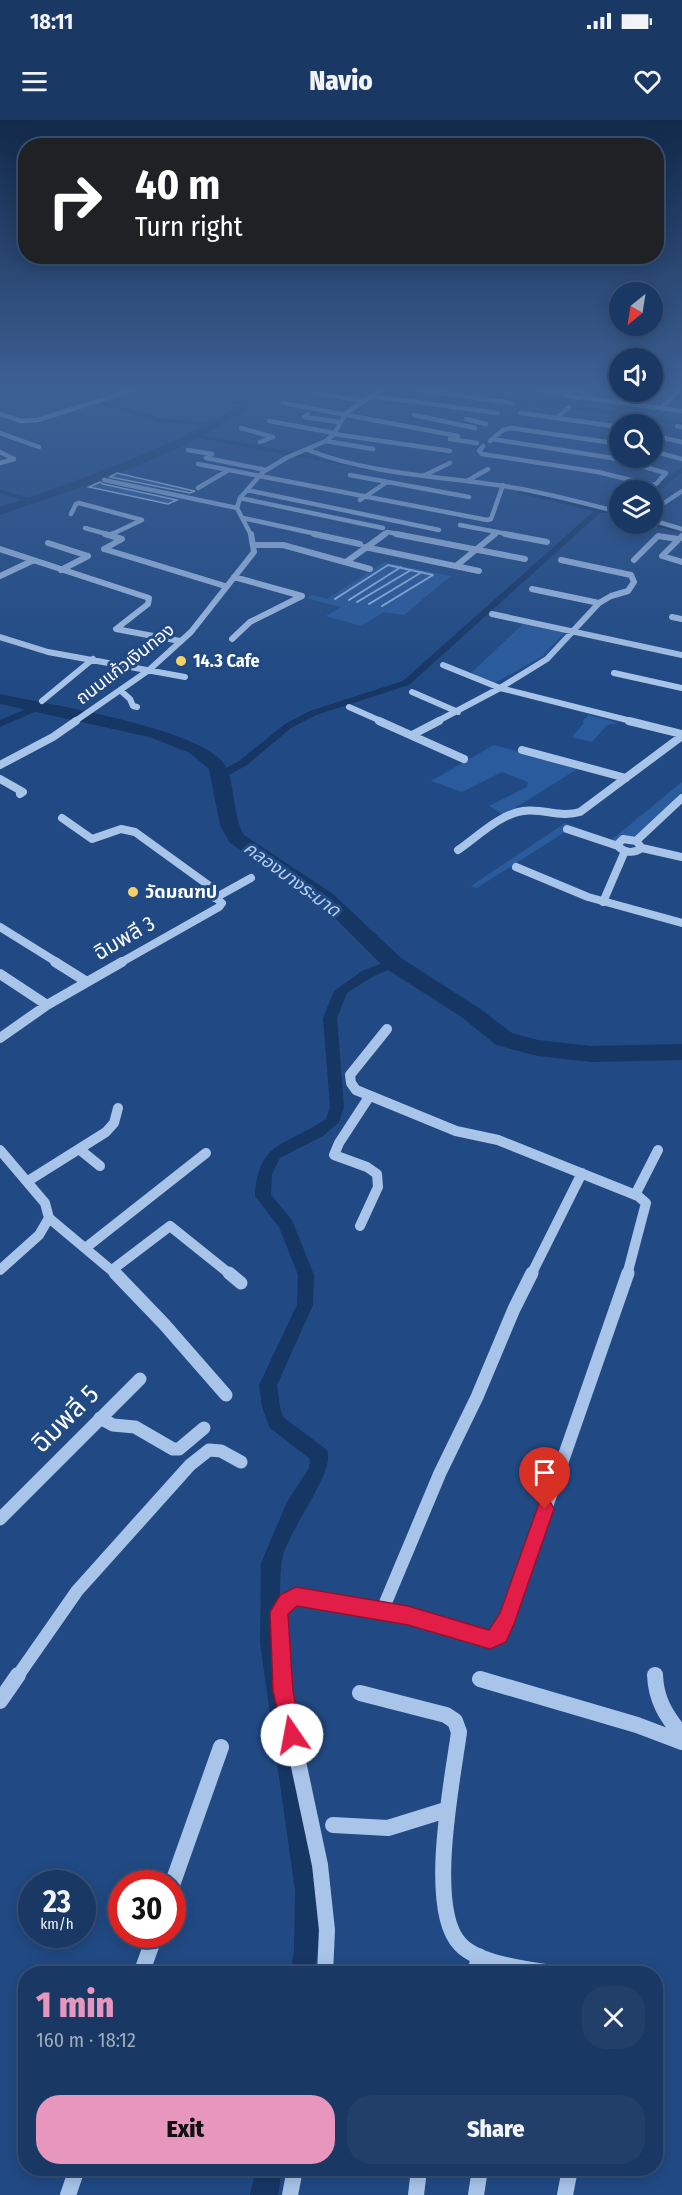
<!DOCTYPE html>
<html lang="en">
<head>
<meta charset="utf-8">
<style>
	:root { --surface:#193863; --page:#223f69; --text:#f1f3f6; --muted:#9facbe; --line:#375278; --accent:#e797bd }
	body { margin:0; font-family:"Fira Sans Condensed","Noto Sans Thai",sans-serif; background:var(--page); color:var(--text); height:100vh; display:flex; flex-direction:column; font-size:22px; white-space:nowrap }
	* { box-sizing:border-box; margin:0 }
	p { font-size:20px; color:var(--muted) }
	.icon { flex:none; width:33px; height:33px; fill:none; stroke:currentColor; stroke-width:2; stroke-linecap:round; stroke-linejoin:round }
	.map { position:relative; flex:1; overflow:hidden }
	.side { position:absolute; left:18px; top:1846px; width:645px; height:210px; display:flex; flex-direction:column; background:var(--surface); border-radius:24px; box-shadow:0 3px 15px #0003,0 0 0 2px var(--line) }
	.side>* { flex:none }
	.top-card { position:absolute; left:18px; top:18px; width:646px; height:126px; border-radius:24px; box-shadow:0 3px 15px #0003,0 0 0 2px var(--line); background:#202124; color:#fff; overflow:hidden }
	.needle { width:39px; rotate:210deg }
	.fabs { position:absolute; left:609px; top:162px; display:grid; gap:12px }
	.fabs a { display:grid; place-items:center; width:54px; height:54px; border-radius:50%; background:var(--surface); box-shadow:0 3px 15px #0003,0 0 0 2px var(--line); font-size:30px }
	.speed { position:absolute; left:18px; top:1750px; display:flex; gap:12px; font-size:30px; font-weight:700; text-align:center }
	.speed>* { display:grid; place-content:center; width:78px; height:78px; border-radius:50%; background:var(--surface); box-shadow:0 3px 15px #0003,0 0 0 2px var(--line); line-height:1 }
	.speed small { font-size:15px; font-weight:400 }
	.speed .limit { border:9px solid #d22; background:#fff; color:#111 }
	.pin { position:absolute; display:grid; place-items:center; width:51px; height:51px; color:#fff; margin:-62px -26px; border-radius:50% 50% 50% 0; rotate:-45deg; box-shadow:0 0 6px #0007 }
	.pin .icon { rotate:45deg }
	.me { position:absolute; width:66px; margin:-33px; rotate:348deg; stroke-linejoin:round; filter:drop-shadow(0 0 4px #0008) }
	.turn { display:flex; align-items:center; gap:21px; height:126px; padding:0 18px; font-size:27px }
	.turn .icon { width:78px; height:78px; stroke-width:2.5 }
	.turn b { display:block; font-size:42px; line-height:51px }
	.round { display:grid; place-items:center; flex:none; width:63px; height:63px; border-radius:24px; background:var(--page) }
	.head { display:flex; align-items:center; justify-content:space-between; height:102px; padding:0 18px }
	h1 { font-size:36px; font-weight:800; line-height:45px; color:var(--accent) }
	.action { display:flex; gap:12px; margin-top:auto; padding:12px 18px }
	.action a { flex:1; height:69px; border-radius:24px; background:var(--accent); color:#111; font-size:24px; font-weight:800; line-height:69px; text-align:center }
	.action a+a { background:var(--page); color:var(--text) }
	.status { display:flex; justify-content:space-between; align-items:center; height:42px; padding:0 30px; background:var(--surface); direction:ltr }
	.status svg { height:16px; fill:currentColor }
	header { display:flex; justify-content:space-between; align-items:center; height:78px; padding:0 18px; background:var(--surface); font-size:27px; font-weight:800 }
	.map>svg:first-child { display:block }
	.green { fill:#2a5b9c }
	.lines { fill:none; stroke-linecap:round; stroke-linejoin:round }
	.stream { stroke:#9cbfea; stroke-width:2 }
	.canal { fill:#163663; fill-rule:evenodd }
	.river { fill:#163663; fill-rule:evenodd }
	.building { fill:#3061a1; stroke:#ccdff7; stroke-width:1.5 }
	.minor-tunnel { stroke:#426596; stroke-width:4.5; stroke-dasharray:4.5 2; stroke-linecap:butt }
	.minor-far5 { stroke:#a8c4e9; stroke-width:4.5 }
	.minor-far4 { stroke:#a8c4e9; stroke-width:6 }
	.minor-far3 { stroke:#a8c4e9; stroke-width:8 }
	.minor-far2 { stroke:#a8c4e9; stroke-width:10 }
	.minor-far1 { stroke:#a8c4e9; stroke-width:13 }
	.minor { stroke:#a8c4e9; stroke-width:16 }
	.route { fill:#e11d48; stroke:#92132f; stroke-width:1.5 }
	.poi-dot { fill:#f6d069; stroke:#214a84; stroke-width:2 }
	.labels { text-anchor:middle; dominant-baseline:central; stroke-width:6; stroke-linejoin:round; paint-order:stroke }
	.far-poi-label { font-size:18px; font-weight:bold; fill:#fff; stroke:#214a84; text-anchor:start }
	.far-street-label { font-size:18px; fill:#fff; stroke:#214a84 }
	.far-water-label { font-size:18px; font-style:italic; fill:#b4cef0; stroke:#214a84 }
	.street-label { font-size:21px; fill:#fff; stroke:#214a84 }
	.near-street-label { font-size:26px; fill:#fff; stroke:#214a84 }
</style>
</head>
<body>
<div class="status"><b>18:11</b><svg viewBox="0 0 49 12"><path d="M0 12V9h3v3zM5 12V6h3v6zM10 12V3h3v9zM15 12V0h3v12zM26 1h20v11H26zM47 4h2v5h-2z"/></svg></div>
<header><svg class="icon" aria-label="menu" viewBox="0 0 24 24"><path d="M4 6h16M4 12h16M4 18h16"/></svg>Navio<svg class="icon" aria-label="heart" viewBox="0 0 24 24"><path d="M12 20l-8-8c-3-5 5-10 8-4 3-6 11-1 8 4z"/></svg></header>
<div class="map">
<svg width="682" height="2075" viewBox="0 0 682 2075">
	<rect width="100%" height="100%" fill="#214a84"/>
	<!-- green -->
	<path class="green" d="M436 270H530L518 281 473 277Z
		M384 442 451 456 404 495 384 492 361 506 326 496 341 487 306 478 312 475 327 479Z
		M524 503 565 512 543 536 495 563 473 554 472 552Z
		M588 595 619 603 607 605 592 622 572 617 584 603 582 602Z
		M494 625 579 648 504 695 489 686 527 667 528 662 502 652 462 672 431 661Z
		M682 662V672L634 718 609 723 567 707 562 710 565 712 477 768 471 766 565 703 611 720Z"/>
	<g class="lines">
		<!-- stream -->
		<path class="stream" d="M335 479 388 445 433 455 382 486
			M349 480 401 447
			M357 482 411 450
			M369 484 422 452"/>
		<!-- canal -->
		<path class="canal" d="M34 270H45L102 281 159 298 222 304 219 306 158 302 101 285Z
			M171 270H182L253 285 250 287Z
			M492 277 574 285 682 302V306L574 289 490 280Z
			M195 314 378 348 381 350 378 352 193 317Z
			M682 348V353L655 374 649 370 672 353Z
			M0 369 32 379 33 381 29 383 0 373Z
			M518 369 603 390 620 389V393H600L409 565 316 595 291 608 247 645 223 658H215V654L239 641 285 604 310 591 403 561 594 391 518 373Z
			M652 402 680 408 681 410 677 412 646 404Z
			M38 584 43 587 41 589 0 607V600Z
			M393 839 397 840 399 843 397 846 372 857 347 873 337 898 344 987 339 1002 323 1016 280 1038 272 1054 271 1075 292 1100 314 1155 313 1185 277 1265 280 1287 283 1297 327 1330C337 1353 283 1414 281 1446 275 1531 295 1616 308 1700 316 1752 324 1802 314 1854H290L294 1832 295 1770 260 1523 261 1443 287 1382 309 1348 310 1339 270 1308 262 1287 259 1265 297 1185 298 1155 279 1107 255 1076C258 1020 287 1026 326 999L330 987 323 898 334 871 362 851Z
			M256 2049H282L278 2075H250Z"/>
		<!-- river -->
		<path class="river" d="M265 270H276L244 293 179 328 110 357 0 395V387C93 356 183 324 265 270Z
			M0 574C46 584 201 608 225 645 235 661 232 694 244 715L333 774 401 838 479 888 512 913 538 920 591 926 682 924V940L591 942 538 936 496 925 463 898 385 848 319 782 230 723 220 705 209 649 190 633 149 617 0 584Z"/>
	</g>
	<!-- building -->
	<path class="building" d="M117 353 194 371H195L190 373 110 357Z
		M100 362 103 364 177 380 168 384 89 367Z"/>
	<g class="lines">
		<!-- minor-tunnel -->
		<path class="minor-tunnel" d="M560 286 563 284"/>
		<!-- minor-far5 -->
		<path class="minor-far5" d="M421 270 511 283
			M539 270 565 273
			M570 271H582L591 275 578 278 565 275Z
			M315 273 364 281
			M114 275 133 270
			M371 276 498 293
			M586 278 682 291
			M283 283 458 316
			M663 286 679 270
			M521 293 620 307
			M0 294 21 301 38 300 120 274
			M308 294 304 297 339 302
			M414 295 475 308
			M557 298 569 287
			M466 299 486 304
			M269 301 334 313
			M677 306 682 307
			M241 308 273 317 260 322
			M652 311 659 312
			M0 313 39 327
			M334 314 450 331
			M664 318 682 322
			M450 319 477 323
			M326 321 373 329
			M490 321 503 310 511 308 620 324
			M483 326 479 331 482 334 598 352 651 365 656 364 666 353 612 338 492 319
			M188 330 212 334
			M308 330C369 354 438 356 503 366 542 371 581 383 620 392
			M652 331 682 339
			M0 332 14 339 0 343
			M212 334 206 338 266 350
			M198 344 487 400 491 399 503 365
			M350 355 469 377
			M425 355 450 343
			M104 360 237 388
			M467 361 488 349
			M198 368 227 351
			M247 370 439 410
			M240 378 383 408
			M360 380 387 362
			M652 391 682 371
			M71 394 76 384 79 383 142 400
			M243 398 321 415
			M652 400 682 409
			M460 405 513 415
			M85 408 110 415
			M110 415 142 400
			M251 415 237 388 240 378 263 352 288 337 326 321 334 314 346 293 381 270
			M382 415 387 412 404 415
			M493 415 497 412"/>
		<!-- minor-far4 -->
		<path class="minor-far4" d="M314 414 360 424
			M396 414 525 439
			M505 414 547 422
			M110 415 113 414
			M682 416 662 436 682 442
			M48 423 88 436
			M254 425H283L370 449
			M365 427 479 451
			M0 429 149 478 148 484 116 509 180 521
			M104 429 122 419 105 414
			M104 429 225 466
			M634 440 658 416 678 419
			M346 442 385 414
			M456 446 495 414
			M61 450 88 436
			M0 456 32 441
			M532 469 599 483
			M492 494 682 535
			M672 497 682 499
			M0 517 48 532 185 557
			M232 519 250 502 302 476 234 457
			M443 545 500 568 635 602
			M614 553 682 568
			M120 570 130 579 133 586 137 587
			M412 572 458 592
			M42 581 93 539
			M349 587 383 602
			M74 602 149 550 191 512 254 432 251 414
			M436 602 500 568 547 539 599 483 611 476 628 471 634 462 631 455 561 440"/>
		<!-- minor-far3 -->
		<path class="minor-far3" d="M379 601 464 639
			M629 601 682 614
			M412 615 439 601
			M522 630 626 658
			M0 645 53 617 76 601
			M0 659 23 672 20 674
			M62 698 92 719 121 709 135 712 211 767 212 775 222 783 219 787 120 843
			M567 709 618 726
			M623 719 636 721 642 728C633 734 624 733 617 725Z
			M636 721 682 678
			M642 728 682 737
			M458 730C477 717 500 694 523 691 543 688 560 698 580 692L682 616
			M516 747 588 777 682 803
			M215 778 251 758
			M603 782 625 731
			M0 807 58 843"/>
		<!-- minor-far2 -->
		<path class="minor-far2" d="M55 842 87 862
			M0 854 47 885
			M387 909 350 955 351 963 356 970 456 1011 498 1020 638 1076 646 1083 627 1155
			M0 918 47 885 122 842
			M79 1029 100 1046
			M0 1030 45 1083 49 1098 39 1115 0 1150
			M28 1061 106 1012 114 1003 118 988
			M635 1075 658 1030
			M49 1098 117 1155
			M360 1106 378 1067 377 1054 367 1047 334 1035 339 1023 369 977
			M88 1126 206 1033
			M112 1150 170 1106 231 1155
			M531 1155 582 1053"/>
		<!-- minor-far1 -->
		<path class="minor-far1" d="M115 1153 164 1204 226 1275
			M229 1153 241 1163
			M100 1298 113 1305 135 1307 173 1329H179L204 1308
			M0 1399 140 1259
			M382 1491 440 1353 477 1277 514 1189 532 1153
			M17 1557 77 1471 190 1345 209 1330 221 1331 241 1342
			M282 1557 279 1492 286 1481 296 1476 408 1495 481 1518C497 1519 502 1510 508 1497L628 1153"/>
		<!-- minor -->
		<path class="minor" d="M282 1555 283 1571 320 1745 327 1810 325 1854
			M655 1555C656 1580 666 1596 682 1615
			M480 1559 637 1605 682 1622
			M360 1573 446 1595 455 1601 459 1612C453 1658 426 1788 460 1824 479 1845 530 1849 556 1854
			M0 1581 18 1555
			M333 1705 388 1708 446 1690
			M172 1765 221 1627
			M141 1854 155 1815
			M475 1854 479 1836
			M68 2075 77 2049
			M290 2075 295 2049
			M416 2075 418 2058
			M476 2075 480 2049
			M565 2075 570 2049"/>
	</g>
	<!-- sky -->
	<linearGradient id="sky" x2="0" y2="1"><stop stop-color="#122949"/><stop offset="0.48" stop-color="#3d6094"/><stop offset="1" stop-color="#3d6094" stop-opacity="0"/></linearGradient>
	<rect width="682" height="560" fill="url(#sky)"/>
	<!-- route -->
	<path class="route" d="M545 1381 551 1383 554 1389 514 1504 506 1522 490 1529 408 1505 297 1486 288 1494 293 1571 302 1615 299 1622 292 1625 285 1622 273 1571 270 1492 280 1475 296 1467 408 1486 489 1510 500 1493 537 1389 539 1383Z"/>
	<!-- markers -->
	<g class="poi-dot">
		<circle cx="181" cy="541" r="6"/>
		<circle cx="133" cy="772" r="6"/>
	</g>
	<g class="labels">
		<!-- far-poi labels -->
		<g class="far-poi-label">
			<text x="193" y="541">14.3 Cafe</text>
			<text x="145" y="772">วัดมณฑป</text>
		</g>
		<!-- far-street labels -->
		<g class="far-street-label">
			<text transform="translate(125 544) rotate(-38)">ถนนแก้วเงินทอง</text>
		</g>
		<!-- far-water labels -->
		<g class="far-water-label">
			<text transform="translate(292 759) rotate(36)">คลองบางระมาด</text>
		</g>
		<!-- street labels -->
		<g class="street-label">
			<text transform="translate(124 818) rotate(-30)">ฉิมพลี 3</text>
		</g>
		<!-- near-street labels -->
		<g class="near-street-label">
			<text transform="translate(65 1299) rotate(-45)">ฉิมพลี 5</text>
		</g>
	</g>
</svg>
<div class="fabs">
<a><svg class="needle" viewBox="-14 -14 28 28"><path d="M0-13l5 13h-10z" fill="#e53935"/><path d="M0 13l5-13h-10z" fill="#9facbe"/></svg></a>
<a><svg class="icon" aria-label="sound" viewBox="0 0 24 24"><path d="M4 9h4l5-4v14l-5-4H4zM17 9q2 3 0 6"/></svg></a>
<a><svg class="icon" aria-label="search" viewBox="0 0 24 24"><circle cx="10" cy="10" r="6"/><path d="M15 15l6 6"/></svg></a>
<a><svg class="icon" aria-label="layers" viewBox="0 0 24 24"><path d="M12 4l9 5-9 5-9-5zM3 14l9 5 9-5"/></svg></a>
</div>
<div class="speed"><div>23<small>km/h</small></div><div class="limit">30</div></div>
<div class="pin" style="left:545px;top:1389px;background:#d93025"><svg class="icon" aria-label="arrive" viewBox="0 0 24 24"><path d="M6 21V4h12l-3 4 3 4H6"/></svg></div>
<svg class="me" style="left:292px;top:1615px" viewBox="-20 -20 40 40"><circle r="19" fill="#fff"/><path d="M0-13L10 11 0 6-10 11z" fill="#e11d48"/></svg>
<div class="top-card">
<div class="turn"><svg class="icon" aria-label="right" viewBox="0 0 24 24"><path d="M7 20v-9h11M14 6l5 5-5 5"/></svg><div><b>40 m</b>Turn right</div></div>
</div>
<section class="side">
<div class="head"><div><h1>1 min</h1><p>160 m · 18:12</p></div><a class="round"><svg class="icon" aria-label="close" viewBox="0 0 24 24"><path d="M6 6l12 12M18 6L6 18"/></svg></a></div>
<div class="action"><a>Exit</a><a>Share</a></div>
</section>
</div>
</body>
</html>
